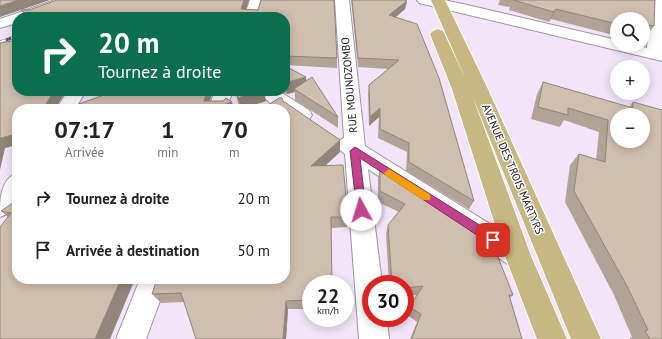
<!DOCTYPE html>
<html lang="fr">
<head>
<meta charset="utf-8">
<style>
	:root { --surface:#fff; --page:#f2f2f2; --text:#222; --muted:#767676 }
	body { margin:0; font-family:"PT Sans",sans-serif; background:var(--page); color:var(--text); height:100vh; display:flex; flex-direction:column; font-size:15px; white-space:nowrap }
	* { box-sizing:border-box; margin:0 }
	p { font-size:13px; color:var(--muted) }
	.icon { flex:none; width:22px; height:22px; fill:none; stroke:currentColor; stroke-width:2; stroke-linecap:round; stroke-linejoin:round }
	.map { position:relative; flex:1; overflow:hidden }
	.sheet { position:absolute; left:12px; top:104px; width:278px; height:180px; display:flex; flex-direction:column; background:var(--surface); border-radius:16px; box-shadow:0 2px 10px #0003 }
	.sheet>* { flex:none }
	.hud { position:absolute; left:12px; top:12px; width:278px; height:84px; border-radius:16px; box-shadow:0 2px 10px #0003; background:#0b6e4f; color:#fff; overflow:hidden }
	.tools { position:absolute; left:610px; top:12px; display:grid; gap:8px }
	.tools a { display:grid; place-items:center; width:40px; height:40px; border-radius:50%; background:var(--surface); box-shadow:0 2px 10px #0003; font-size:20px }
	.speed { position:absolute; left:302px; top:275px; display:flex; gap:8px; font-size:20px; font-weight:700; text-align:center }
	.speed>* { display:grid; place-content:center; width:52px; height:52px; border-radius:50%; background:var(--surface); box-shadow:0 2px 10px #0003; line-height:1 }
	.speed small { font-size:10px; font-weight:400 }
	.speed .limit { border:6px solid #d22; background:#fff; color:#111 }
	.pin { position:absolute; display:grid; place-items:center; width:34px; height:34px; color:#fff; margin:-17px; border-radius:8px; box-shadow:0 2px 6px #0006 }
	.me { position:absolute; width:44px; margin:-22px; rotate:354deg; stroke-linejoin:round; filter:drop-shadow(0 0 3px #0008) }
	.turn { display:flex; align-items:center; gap:14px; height:84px; padding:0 20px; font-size:18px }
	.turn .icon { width:52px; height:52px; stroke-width:2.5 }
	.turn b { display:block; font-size:28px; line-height:34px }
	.eta { display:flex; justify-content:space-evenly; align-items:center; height:68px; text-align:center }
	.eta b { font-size:24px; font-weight:800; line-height:28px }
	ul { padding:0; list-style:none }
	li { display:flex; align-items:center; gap:12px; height:52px; padding:0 20px }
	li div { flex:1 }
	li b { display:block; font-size:15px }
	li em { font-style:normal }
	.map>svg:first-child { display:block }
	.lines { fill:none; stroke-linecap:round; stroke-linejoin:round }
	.minor-casing { stroke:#9f94a6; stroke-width:2 }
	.major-casing { stroke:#fff; stroke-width:2 }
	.minor { fill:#fff; fill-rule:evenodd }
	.major { fill:#c7b883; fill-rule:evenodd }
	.rail-casing { stroke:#675f6b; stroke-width:3 }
	.rail { stroke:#fff; stroke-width:2; stroke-dasharray:6; stroke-linecap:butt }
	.wall { fill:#b3a396 }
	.shaded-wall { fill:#92857a }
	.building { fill:#d0beae; stroke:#92857a; fill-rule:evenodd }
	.route { fill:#c2428e; stroke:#7e2b5c }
	.slow { fill:#f59e0b }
	.labels { text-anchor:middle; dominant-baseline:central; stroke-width:3; stroke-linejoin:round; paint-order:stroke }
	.street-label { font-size:11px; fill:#1b171e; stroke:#fff }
</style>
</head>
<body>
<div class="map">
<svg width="662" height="339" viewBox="0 0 662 339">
	<rect width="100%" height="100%" fill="#f2e5f9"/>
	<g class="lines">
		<!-- minor casing -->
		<g class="minor-casing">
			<path id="minor" d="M55 0H75L73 3 34 17H17V23L0 28V19Z
				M250 0H264L258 17H244Z
				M335 0H349L365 146 527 247 531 256 527 265 518 268 509 265 368 169 382 284H371V318H387L389 339H359L345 154 340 150 337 145 340 140 344 138Z
				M417 0H444L463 4 617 40V45H637L647 48 651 0H662V61L419 3Z
				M68 91H86L75 109H56Z
				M215 91H233L226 109H208Z
				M258 91H279L309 110 312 115 309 120C298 122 293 118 285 112V109C276 109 263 98 258 91Z
				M17 173C17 191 21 210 0 217 0 199 0 180 17 173Z
				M140 279H168L146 339H116Z"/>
		</g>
		<!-- major casing -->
		<g class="major-casing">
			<path id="major" d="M431 0H445L486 85 601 339H571L472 95 531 256 567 339H537L505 256 452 89 430 34 433 31 438 29 443 31 466 80Z"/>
		</g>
		<!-- minor -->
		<use href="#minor" class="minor"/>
		<!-- major -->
		<use href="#major" class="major"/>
		<!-- rail casing -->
		<g class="rail-casing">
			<path id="rail" d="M0 42 17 36"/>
		</g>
		<!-- rail -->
		<use href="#rail" class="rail"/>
	</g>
	<!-- wall -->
	<path class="wall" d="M57 0H249L246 9 258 10 261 0H334L337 58V68L285 65V17H26L21 10H29Z
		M351 0H404L407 1 405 9 396 17 474 201 469 209 406 171 407 152 378 138 379 117 369 126 368 94 369 85 388 69 358 67Z
		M500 0H655L654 26 646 36 643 35V19H617V36L551 19 549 22 509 10 510 7 498 5Z
		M285 66 306 81 338 117V128L295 100V92L287 94 281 91H285Z
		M543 82 629 107 633 102 662 339H630V338L632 337 614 295 565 202 570 165 579 154 596 160 599 132 564 120 560 127 531 119 537 94Z
		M236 93 266 101 240 109 238 104Z
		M283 101 340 140V152L326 165 348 217 347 227 332 228 311 284V309H288L286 339H196L184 302 161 303 152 294 285 279Z
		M380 168 513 295 510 298 522 339H410L417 322 406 314 409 307 417 295 405 296V284H389L386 234 388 225 399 212 378 202V179Z
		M17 200V279L8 217 1 211Z"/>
	<!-- shaded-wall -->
	<path class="shaded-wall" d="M19 0H50L0 17V6Z
		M244 0H249L243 17 241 9Z
		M407 1 405 9 388 23 389 15Z
		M556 9 551 19 549 22 554 12Z
		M306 77 307 88 294 89 295 92 287 94 285 83Z
		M54 91H66L55 109H43Z
		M207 91H212V94L207 109 204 101Z
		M261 91H264L266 101 241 109 238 98Z
		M232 102 234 109H211Z
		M380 108 379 117 369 126 370 117Z
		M17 134V145L5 148 0 170V138Z
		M340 140V152L312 178 311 166Z
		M121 279H135L110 339H95Z
		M286 301 288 309 286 339H283Z"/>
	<!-- building -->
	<path class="building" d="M0 0H19L0 6Z
		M57 0H244L241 9 258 10 261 0H334L337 58 285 56V17H30L21 10H29Z
		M352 0H404L407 1 389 15 417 24 439 78 474 201 409 162V143L380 129V108L370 117 369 85 399 60 358 58Z
		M513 0H655L654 26 643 24V19H617V24L556 9 554 12Z
		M17 40V91H54L43 109H17V134L0 138V43Z
		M285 66 306 77 285 83Z
		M312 77 338 117 294 89Z
		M543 82 633 108V102L662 110V339H650L645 331 648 330 627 286 574 191 579 154 605 162 608 120 568 108V115L538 107ZM617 115H643V141H617Z
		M115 91H207L204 101H223L226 98 232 102 211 109H65Z
		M239 91H261L238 98 236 93Z
		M279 98H282L283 101 340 140 311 166 343 165 348 217H331L332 284H311V300L286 301 283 339H196L181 293 152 294 157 279H285V109H262Z
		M380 168 492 242 513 295H509L522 339H412V338L421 314 409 307 423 286 405 288V284H392L388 225 405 204 380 191Z
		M17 200V279H121L95 339H0V227L11 213 1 211Z"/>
	<!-- route -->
	<path class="route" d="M355 147 497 236 498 240 497 243 493 244 489 243 360 158 366 210 364 212 361 214 357 212 350 151Z"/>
	<!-- slow -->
	<path class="slow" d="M389 169 429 194 431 197 429 200H423L385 175 384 173Z"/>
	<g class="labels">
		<!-- street labels -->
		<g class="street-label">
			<text transform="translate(349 85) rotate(-95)">RUE MOUNDZOMBO</text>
			<text transform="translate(513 169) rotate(67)">AVENUE DES TROIS MARTYRS</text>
		</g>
	</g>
</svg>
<div class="tools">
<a><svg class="icon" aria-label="search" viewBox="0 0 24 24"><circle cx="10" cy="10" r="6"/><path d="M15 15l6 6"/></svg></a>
<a>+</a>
<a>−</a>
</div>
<div class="speed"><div>22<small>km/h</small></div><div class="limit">30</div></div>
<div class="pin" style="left:493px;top:240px;background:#d93025"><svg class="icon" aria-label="arrive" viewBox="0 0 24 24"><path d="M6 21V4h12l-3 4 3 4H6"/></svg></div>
<svg class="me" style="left:361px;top:210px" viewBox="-20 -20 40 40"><circle r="19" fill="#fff"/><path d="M0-13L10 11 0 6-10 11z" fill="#c2428e"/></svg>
<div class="hud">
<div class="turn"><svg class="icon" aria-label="right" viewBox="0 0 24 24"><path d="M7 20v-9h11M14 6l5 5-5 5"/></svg><div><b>20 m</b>Tournez à droite</div></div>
</div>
<section class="sheet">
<div class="eta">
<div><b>07:17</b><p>Arrivée</p></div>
<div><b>1</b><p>min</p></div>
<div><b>70</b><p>m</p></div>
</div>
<ul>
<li><svg class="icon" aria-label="right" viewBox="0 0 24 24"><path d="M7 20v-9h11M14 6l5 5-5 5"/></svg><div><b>Tournez à droite</b></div><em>20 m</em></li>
<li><svg class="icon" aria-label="arrive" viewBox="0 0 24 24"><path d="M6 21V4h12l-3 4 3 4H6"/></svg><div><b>Arrivée à destination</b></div><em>50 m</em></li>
</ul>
</section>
</div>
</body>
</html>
